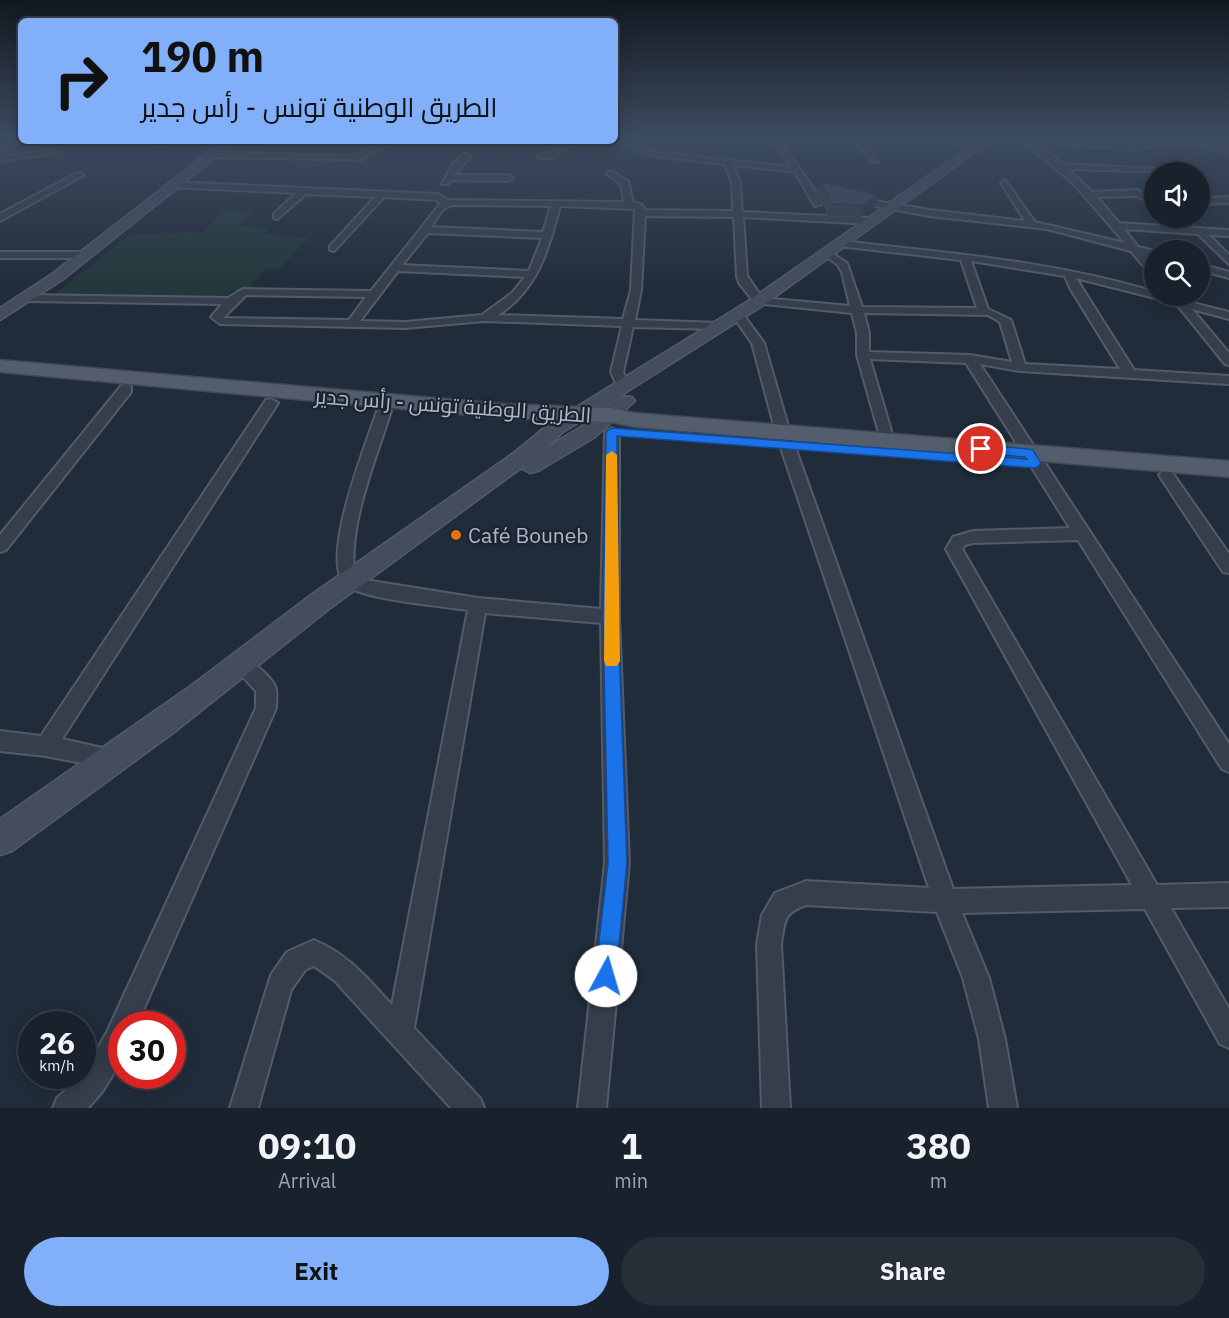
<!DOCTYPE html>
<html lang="en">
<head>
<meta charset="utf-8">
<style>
	:root { --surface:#19212c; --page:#262e38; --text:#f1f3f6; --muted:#9fa3a9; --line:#373e48; --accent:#82aff9 }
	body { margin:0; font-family:"IBM Plex Sans",Cairo,sans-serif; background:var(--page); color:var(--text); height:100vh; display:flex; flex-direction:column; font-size:22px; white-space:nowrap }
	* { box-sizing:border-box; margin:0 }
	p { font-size:20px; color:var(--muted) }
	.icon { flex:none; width:33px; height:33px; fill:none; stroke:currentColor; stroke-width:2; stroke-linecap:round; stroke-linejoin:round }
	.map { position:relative; height:1108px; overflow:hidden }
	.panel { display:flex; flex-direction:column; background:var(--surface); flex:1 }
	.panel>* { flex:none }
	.banner { position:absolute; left:18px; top:18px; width:600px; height:126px; border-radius:9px; box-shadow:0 3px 15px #0003,0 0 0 2px var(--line); background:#82aff9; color:#111; overflow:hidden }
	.fabs { position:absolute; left:1144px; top:162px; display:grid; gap:12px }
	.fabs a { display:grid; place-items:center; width:66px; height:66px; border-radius:50%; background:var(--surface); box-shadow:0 3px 15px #0003,0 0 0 2px var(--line); font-size:30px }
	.speed { position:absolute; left:18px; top:1011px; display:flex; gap:12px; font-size:30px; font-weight:700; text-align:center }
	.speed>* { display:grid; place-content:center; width:78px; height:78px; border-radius:50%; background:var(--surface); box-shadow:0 3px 15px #0003,0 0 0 2px var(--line); line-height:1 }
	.speed small { font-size:15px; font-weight:400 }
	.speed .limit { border:9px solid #d22; background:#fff; color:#111 }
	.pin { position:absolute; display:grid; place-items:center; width:51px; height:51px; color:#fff; margin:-26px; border:3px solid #fff; border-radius:50%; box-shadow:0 2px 6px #0007 }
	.me { position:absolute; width:66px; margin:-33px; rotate:6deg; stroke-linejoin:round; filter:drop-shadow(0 0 4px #0008) }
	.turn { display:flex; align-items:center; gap:21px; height:126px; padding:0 24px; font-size:27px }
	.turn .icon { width:78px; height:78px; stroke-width:2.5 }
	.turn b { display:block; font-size:42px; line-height:51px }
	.eta { display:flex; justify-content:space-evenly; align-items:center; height:102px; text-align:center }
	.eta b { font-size:36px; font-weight:800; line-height:42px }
	.primary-button { display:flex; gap:12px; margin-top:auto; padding:12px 24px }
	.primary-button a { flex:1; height:69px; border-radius:36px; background:var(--accent); color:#111; font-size:24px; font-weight:800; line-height:69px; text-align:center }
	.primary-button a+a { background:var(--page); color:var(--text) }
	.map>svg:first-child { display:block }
	.green { fill:#23383b }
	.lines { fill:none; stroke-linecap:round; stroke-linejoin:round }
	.street-casing { stroke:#535b68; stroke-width:4 }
	.secondary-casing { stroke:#535b68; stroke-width:3 }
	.primary-casing { stroke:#3e4754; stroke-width:3 }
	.street { fill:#353e4a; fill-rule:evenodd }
	.secondary { fill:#434d5d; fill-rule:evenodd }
	.primary { fill:#535d6b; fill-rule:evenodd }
	.wall { fill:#34404d }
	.shaded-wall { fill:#2b343f }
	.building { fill:#3d4a5a; stroke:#2b343f; stroke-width:1.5 }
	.route { fill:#1a73e8; stroke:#114b97; stroke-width:1.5 }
	.slow { fill:#f59e0b }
	.food-dot { fill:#e8710a; stroke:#1a232f; stroke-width:2 }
	.labels { text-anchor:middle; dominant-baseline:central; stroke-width:4.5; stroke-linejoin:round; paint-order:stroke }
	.street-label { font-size:21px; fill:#b0b8c7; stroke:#1a232f }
	.poi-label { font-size:21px; fill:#b0b8c7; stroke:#1a232f; text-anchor:start }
</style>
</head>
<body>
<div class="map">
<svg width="1229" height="1108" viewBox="0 0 1229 1108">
	<rect width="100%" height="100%" fill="#212c3a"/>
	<!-- green -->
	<path class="green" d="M225 210 255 212 240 225 269 228 264 234 309 238 279 269H265L248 290H235L221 297 54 295 130 234 203 232Z"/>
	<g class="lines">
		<!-- street casing -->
		<g class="street-casing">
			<path id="street" d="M768 135H776L815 191 930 210 1025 221 1001 183 1005 180 1035 222 1125 243 1073 183 1015 135H1052L1058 140 1069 142 1135 144 1199 141 1203 143 1135 148 1069 146 1053 144 1046 138 1028 137 1063 164 1175 170 1176 172 1068 169 1092 192 1137 190 1155 199V205L1136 196 1097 197 1119 223 1229 230V236L1209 235 1229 255V264L1198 234 1124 229 1138 247 1155 251V257L1145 254 1155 266V276L1151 275 1131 251 1047 229 930 216 819 196 822 204 815 206 795 172 733 165 740 183 742 212 871 218 876 221 871 224 743 217 747 276 762 298 850 306 842 272 838 265 823 254 828 251 847 263 862 307 977 308 961 260 838 246 836 244 841 241C947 253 1052 261 1155 292V296H1160L1155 298 1076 278 1134 370 1229 376V384L1020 371 980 364 1229 744V772L1222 769 1078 540 973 543 965 545 962 549 1157 885 1229 883V907L1171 908 1229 1009V1048L1220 1044 1145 909 962 913 989 978 1005 1039 1017 1108H989L979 1039 963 978 937 912 806 905C783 913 785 921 781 944L790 1108H762L757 944 762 915 775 893 806 881 929 888 776 433 752 343 735 319 737 317H745L764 343 790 433 953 889 1132 885 946 549 953 537 973 531 1070 528 966 363 870 359 894 441 892 444H882L857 355V333L852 313 755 303 739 283 737 276 734 217 645 216 641 290 635 320 718 323 724 326 718 329 633 327 623 372 630 387 624 391 619 390 611 372 622 326 485 321 405 328 220 324 211 317 222 304 25 301 19 298 25 295 228 298 243 289 371 291 441 203 436 200 384 197 334 251 330 250V246L375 197 306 194 277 219 274 218V214L296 193 169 187V183L172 182 438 194 448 200 624 202 621 184 607 174 611 171 628 181 633 202 642 205 645 210 733 211 732 183 725 164 654 156 613 141 615 137 655 152 791 167ZM452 205 551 206 543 232 431 227 443 209ZM560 206 635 209 631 290 623 319 498 315C538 290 548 250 560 206ZM428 233 542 238 529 271 402 265ZM971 261 1065 276 1070 288 1120 369 1025 364 1011 320 988 309ZM398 271 525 277 512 293 482 315 405 322 360 321ZM246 295 366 297 349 320 223 318ZM864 313 988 315 1000 322 1012 362 970 355 869 352V333Z
				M851 135H859L878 162H872Z
				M923 135H937L981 148 977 150Z
				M18 137H21L23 141 0 152V147Z
				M161 141H170L162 146 158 144Z
				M382 141H391L360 160 213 157 209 155 213 153 358 156Z
				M587 141C581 144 573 143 568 146 558 152 552 164 538 156L553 153 563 142Z
				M48 150 59 152 0 161V157Z
				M464 154 471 156 454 175H509L513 178 509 181 451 180 448 184H442L453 164Z
				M77 173 84 175 0 221V214Z
				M1229 197V203L1200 204V198Z
				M0 252H84L89 255 84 258H0Z
				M1200 264 1229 272V278L1200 270Z
				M1170 296H1180L1185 301 1229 312V319L1192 309 1229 353V365L1225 364Z
				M126 385 131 386V392L6 550 0 552V535L121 386Z
				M271 399 278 403 62 739 120 752 123 759 120 766 113 769 46 756 0 751V731L41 736 266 400Z
				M384 407 391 411C376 459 349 522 354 572L365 580 478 598 601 609 605 432 612 428 619 432V617L629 863 606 1108H578L605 863 601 623 485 613 414 1028 480 1098 484 1108H451L334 980 314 966 305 970 291 990 258 1108H230L271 975 287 952 314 940C349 955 367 978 392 1005L468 610C441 606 367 600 347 586 317 564 367 442 377 411Z
				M1166 470 1171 471 1229 554V573L1223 572 1159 475Z
				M241 657C252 661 273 677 276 689 277 695 276 702 276 708L137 1024H122V1060L102 1092 88 1108H53L57 1098 82 1076 107 1032 256 708V691L232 665 234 659Z"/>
		</g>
		<!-- secondary casing -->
		<g class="secondary-casing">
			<path id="secondary" d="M987 135H999L762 306 620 396 632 397 635 401 595 437 538 471 530 473 521 468 329 609 173 733 12 851 0 855V819L192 685 311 595 515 452 549 424 750 300ZM615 400 581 427 546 448 563 432Z
				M1168 135H1185L1229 148V155Z
				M223 141H236L62 280 0 320V308L52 274Z"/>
		</g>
		<!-- primary casing -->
		<g class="primary-casing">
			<path id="primary" d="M0 360 503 404 610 408 635 413 1229 461V477L635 427 610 422 503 418 0 372Z"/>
		</g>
		<!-- street -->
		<use href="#street" class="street"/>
		<!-- secondary -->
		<use href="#secondary" class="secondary"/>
		<!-- primary -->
		<use href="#primary" class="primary"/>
	</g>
	<!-- wall -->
	<path class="wall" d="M821 182 878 195 875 207 860 217 828 216 819 195Z"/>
	<!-- shaded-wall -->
	<path class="shaded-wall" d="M878 195 875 207 860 217 864 205Z"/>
	<!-- building -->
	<path class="building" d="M821 182 878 195 864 205 831 204Z"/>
	<!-- sky -->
	<linearGradient id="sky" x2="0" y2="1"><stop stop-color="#121820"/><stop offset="0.47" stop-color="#3d4b60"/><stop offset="1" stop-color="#3d4b60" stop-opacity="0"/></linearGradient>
	<rect width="1229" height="290" fill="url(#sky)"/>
	<!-- route -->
	<path class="route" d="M612 428 1027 459 1025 457 981 453 976 449 981 445 1029 449 1033 450 1041 464 1035 468 617 436 618 617 627 863 616 976 613 983 606 986 598 983 595 976 608 863 603 617 606 432Z"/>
	<!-- slow -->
	<path class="slow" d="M612 451 617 455 620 661 617 666H606L604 661 606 455Z"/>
	<!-- markers -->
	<circle class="food-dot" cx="456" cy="535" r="6"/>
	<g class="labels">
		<!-- street labels -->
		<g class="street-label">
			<text transform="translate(453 405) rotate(4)">الطريق الوطنية تونس - رأس جدير</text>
		</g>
		<!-- poi labels -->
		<g class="poi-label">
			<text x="468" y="535">Café Bouneb</text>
		</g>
	</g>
</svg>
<div class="fabs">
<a><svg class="icon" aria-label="sound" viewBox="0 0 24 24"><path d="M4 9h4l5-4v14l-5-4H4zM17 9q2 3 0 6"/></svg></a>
<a><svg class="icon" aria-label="search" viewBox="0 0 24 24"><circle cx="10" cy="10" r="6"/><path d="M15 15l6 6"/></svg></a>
</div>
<div class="speed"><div>26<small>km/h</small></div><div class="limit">30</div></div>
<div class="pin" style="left:981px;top:449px;background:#d93025"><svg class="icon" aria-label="arrive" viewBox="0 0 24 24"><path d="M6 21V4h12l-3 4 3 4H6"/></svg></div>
<svg class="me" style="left:606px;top:976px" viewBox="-20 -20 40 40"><circle r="19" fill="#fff"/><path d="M0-13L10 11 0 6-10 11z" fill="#1a73e8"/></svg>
<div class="banner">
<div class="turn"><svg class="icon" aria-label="right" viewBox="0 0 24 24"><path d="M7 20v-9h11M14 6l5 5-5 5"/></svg><div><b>190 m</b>الطريق الوطنية تونس - رأس جدير</div></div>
</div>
</div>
<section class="panel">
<div class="eta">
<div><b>09:10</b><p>Arrival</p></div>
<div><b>1</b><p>min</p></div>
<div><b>380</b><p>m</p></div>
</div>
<div class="primary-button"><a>Exit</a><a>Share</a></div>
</section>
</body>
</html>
